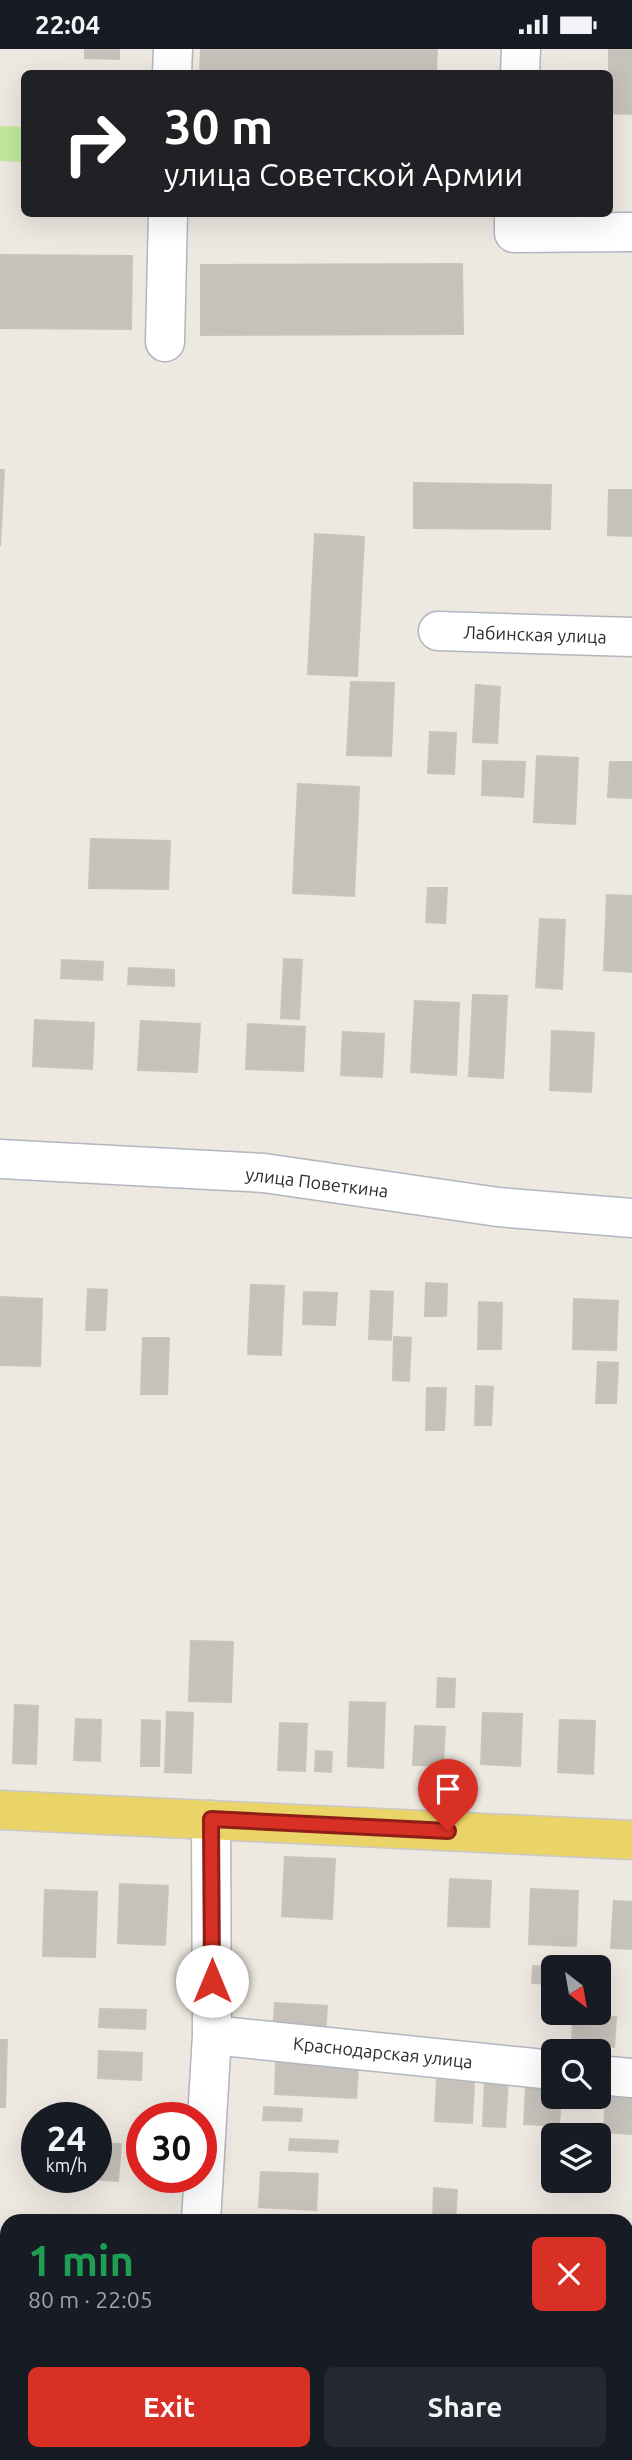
<!DOCTYPE html>
<html lang="en">
<head>
<meta charset="utf-8">
<style>
	:root { --surface:#171b24; --page:#242831; --text:#f1f3f6; --muted:#9ea1a6; --accent:#d93025 }
	body { margin:0; font-family:Ubuntu,sans-serif; background:var(--page); color:var(--text); height:100vh; display:flex; flex-direction:column; font-size:26px; white-space:nowrap }
	* { box-sizing:border-box; margin:0 }
	p { font-size:23px; color:var(--muted) }
	.icon { flex:none; width:38px; height:38px; fill:none; stroke:currentColor; stroke-width:2; stroke-linecap:round; stroke-linejoin:round }
	.map { position:relative; flex:1; overflow:hidden }
	.panel { position:absolute; left:0px; top:2165px; width:634px; height:247px; display:flex; flex-direction:column; background:var(--surface); border-radius:21px 21px 0 0; box-shadow:0 7px 28px #0002 }
	.panel>* { flex:none }
	.hud { position:absolute; left:21px; top:21px; width:592px; height:147px; border-radius:10px; box-shadow:0 7px 28px #0002; background:#202124; color:#fff; overflow:hidden }
	.needle { width:46px; rotate:149deg }
	.buttons { position:absolute; left:541px; top:1906px; display:grid; gap:14px }
	.buttons a { display:grid; place-items:center; width:70px; height:70px; border-radius:10px; background:var(--surface); box-shadow:0 7px 28px #0002; font-size:35px }
	.speed { position:absolute; left:21px; top:2053px; display:flex; gap:14px; font-size:35px; font-weight:700; text-align:center }
	.speed>* { display:grid; place-content:center; width:91px; height:91px; border-radius:50%; background:var(--surface); box-shadow:0 7px 28px #0002; line-height:1 }
	.speed small { font-size:18px; font-weight:400 }
	.speed .limit { border:10px solid #d22; background:#fff; color:#111 }
	.pin { position:absolute; display:grid; place-items:center; width:60px; height:60px; color:#fff; margin:-72px -30px; border-radius:50% 50% 50% 0; rotate:-45deg; box-shadow:0 0 7px #0007 }
	.pin .icon { rotate:45deg }
	.me { position:absolute; width:77px; margin:-38px; rotate:0deg; stroke-linejoin:round; filter:drop-shadow(0 0 5px #0008) }
	.turn { display:flex; align-items:center; gap:24px; height:147px; padding:0 28px; font-size:32px }
	.turn .icon { width:91px; height:91px; stroke-width:2.5 }
	.turn b { display:block; font-size:49px; line-height:60px }
	.round { display:grid; place-items:center; flex:none; width:74px; height:74px; border-radius:10px; background:var(--page) }
	.summary { display:flex; align-items:center; justify-content:space-between; height:119px; padding:0 28px }
	h1 { font-size:42px; font-weight:600; line-height:52px; color:#1e9e55 }
	.cta { display:flex; gap:14px; margin-top:auto; padding:14px 28px }
	.cta a { flex:1; height:80px; border-radius:10px; background:var(--accent); color:#fff; font-size:28px; font-weight:600; line-height:80px; text-align:center }
	.cta a+a { background:var(--page); color:var(--text) }
	.status { display:flex; justify-content:space-between; align-items:center; height:49px; padding:0 35px; background:var(--surface); direction:ltr }
	.status svg { height:19px; fill:currentColor }
	.map>svg:first-child { display:block }
	.pitch { fill:#c3e89c }
	.building { fill:#c6c2bb; stroke:#c9c4b9; stroke-width:2 }
	.lines { fill:none; stroke-linecap:round; stroke-linejoin:round }
	.minor-casing { stroke:#b3b5bf; stroke-width:41 }
	.major-casing { stroke:#c8c8c8; stroke-width:41 }
	.minor { stroke:#fff; stroke-width:38 }
	.major { stroke:#ebd467; stroke-width:38 }
	.route-casing { stroke:#8d1f18; stroke-width:18 }
	.route { stroke:#d93025; stroke-width:12 }
	.labels { text-anchor:middle; dominant-baseline:central; stroke-width:5; stroke-linejoin:round; paint-order:stroke }
	.street-label { font-size:18px; fill:#2d2d2d; stroke:#fff }
</style>
</head>
<body>
<div class="status"><b>22:04</b><svg viewBox="0 0 49 12"><path d="M0 12V9h3v3zM5 12V6h3v6zM10 12V3h3v9zM15 12V0h3v12zM26 1h20v11H26zM47 4h2v5h-2z"/></svg></div>
<div class="map">
<svg width="632" height="2411" viewBox="0 0 632 2411">
	<rect width="100%" height="100%" fill="#ede8e0"/>
	<!-- pitch -->
	<path class="pitch" d="M0 77 24 78V113L0 112Z"/>
	<!-- building -->
	<path class="building" d="M85 0H119V10L85 9Z
		M201 0H437L436 24H200Z
		M609 0H632V65L609 64Z
		M0 206 132 207 131 280 0 279Z
		M462 215 463 285 201 286V216Z
		M0 421H4L0 497Z
		M414 434 551 436 550 480 414 479Z
		M609 441H632V487L608 486Z
		M315 485 364 488 357 627 308 625Z
		M351 633 394 634 391 707 347 706Z
		M476 636 500 638 497 694 473 693Z
		M430 683 456 684 454 725 428 724Z
		M537 707 578 709 575 775 534 773Z
		M483 712 525 713 523 748 482 746Z
		M610 713H632V749L608 748Z
		M298 735 359 738 354 847 293 844Z
		M91 790 170 792 168 840 89 839Z
		M428 839H447L445 874 426 873Z
		M607 846 632 847V923L604 921Z
		M540 870 565 871 562 940 536 938Z
		M284 910 302 911 299 970 281 969Z
		M62 911 103 913 102 931 61 929Z
		M129 919 174 921V937L128 935Z
		M473 946 507 947 503 1029 469 1027Z
		M415 952 459 954 456 1026 411 1023Z
		M35 971 94 974 92 1020 33 1017Z
		M141 972 200 975 197 1023 138 1021Z
		M248 975 305 978 303 1022 246 1020Z
		M552 982 594 984 591 1043 550 1041Z
		M343 983 384 985 382 1028 341 1026Z
		M426 1234 447 1235 446 1267H425Z
		M251 1236 284 1237 281 1306 248 1305Z
		M88 1240 107 1241 105 1281H86Z
		M371 1242 393 1243 391 1291 369 1290Z
		M304 1243 337 1244 335 1276 303 1275Z
		M0 1248 42 1250 40 1317 0 1316Z
		M574 1250 618 1252 616 1301 573 1300Z
		M479 1253 502 1254 501 1300H478Z
		M394 1288 411 1289 409 1332 393 1331Z
		M143 1289H169L167 1345H141Z
		M598 1313 618 1314 616 1354H596Z
		M476 1337 493 1338 491 1376H475Z
		M427 1339H446L444 1381H426Z
		M191 1592 233 1593 231 1653 189 1652Z
		M438 1629 455 1630 454 1658H437Z
		M350 1653 385 1654 383 1719 348 1717Z
		M15 1656 38 1657 36 1715 13 1714Z
		M167 1663 193 1664 191 1724 165 1723Z
		M483 1664 522 1665 520 1717 481 1715Z
		M76 1670 101 1671 100 1712 74 1711Z
		M142 1671 160 1672 159 1717H141Z
		M560 1671 595 1672 593 1725 558 1723Z
		M280 1674 307 1675 305 1722 278 1721Z
		M415 1677 445 1678 443 1716H413Z
		M316 1702 332 1703 331 1723 315 1722Z
		M285 1808 335 1810 332 1870 282 1867Z
		M450 1830 491 1832 489 1878 448 1877Z
		M120 1835 168 1837 165 1896 118 1894Z
		M531 1840 578 1842 576 1897 529 1895Z
		M45 1841 97 1843 95 1908 43 1907Z
		M614 1852 632 1853V1900L611 1899Z
		M533 1917 553 1918V1935L532 1934Z
		M275 1954 327 1957 325 1985 273 1983Z
		M100 1960 146 1961 145 1980 99 1978Z
		M573 1966 616 1968 614 1998 572 1997Z
		M0 1991H7L5 2058H0Z
		M99 2002 142 2004 141 2031 98 2029Z
		M276 2013 358 2018 356 2049 275 2045Z
		M485 2030 508 2031 505 2078 483 2077Z
		M437 2031 474 2033 472 2074 435 2072Z
		M526 2038 553 2039V2048H561L559 2077 524 2075Z
		M606 2042 632 2043V2085L604 2083Z
		M264 2058 302 2060 301 2072 263 2071Z
		M290 2090 338 2092 337 2103 289 2101Z
		M96 2094 121 2095 118 2132 90 2130V2128H96Z
		M261 2123 318 2125 316 2161 259 2158Z
		M434 2139 457 2141 455 2172H433Z"/>
	<g class="lines">
		<!-- minor casing -->
		<g class="minor-casing">
			<path id="minor" d="M172 24 173 0
				M520 24 521 0
				M514 164V184L632 183
				M165 293 168 164
				M438 582 632 588
				M0 1110 264 1124 498 1158 632 1169
				M212 1986 553 2021
				M598 2026 632 2029
				M201 2172 212 1986 211 1771
				M0 2358H7
				M626 2388 632 2389
				M368 2404 369 2411
				M186 2411V2404"/>
		</g>
		<!-- major casing -->
		<g class="major-casing">
			<path id="major" d="M0 1761 632 1791"/>
		</g>
		<!-- minor -->
		<use href="#minor" class="minor"/>
		<!-- major -->
		<use href="#major" class="major"/>
	</g>
	<g class="lines">
		<!-- route casing -->
		<g class="route-casing">
			<path id="route" d="M212 1932 211 1770 448 1782"/>
		</g>
		<!-- route -->
		<use href="#route" class="route"/>
	</g>
	<g class="labels">
		<!-- street labels -->
		<g class="street-label">
			<text transform="translate(535 585) rotate(2)">Лабинская улица</text>
			<text transform="translate(317 1133) rotate(7)">улица Поветкина</text>
			<text transform="translate(383 2003) rotate(6)">Краснодарская улица</text>
		</g>
	</g>
</svg>
<div class="buttons">
<a><svg class="needle" viewBox="-14 -14 28 28"><path d="M0-13l5 13h-10z" fill="#e53935"/><path d="M0 13l5-13h-10z" fill="#9ea1a6"/></svg></a>
<a><svg class="icon" aria-label="search" viewBox="0 0 24 24"><circle cx="10" cy="10" r="6"/><path d="M15 15l6 6"/></svg></a>
<a><svg class="icon" aria-label="layers" viewBox="0 0 24 24"><path d="M12 4l9 5-9 5-9-5zM3 14l9 5 9-5"/></svg></a>
</div>
<div class="speed"><div>24<small>km/h</small></div><div class="limit">30</div></div>
<div class="pin" style="left:448px;top:1782px;background:#d93025"><svg class="icon" aria-label="arrive" viewBox="0 0 24 24"><path d="M6 21V4h12l-3 4 3 4H6"/></svg></div>
<svg class="me" style="left:212px;top:1932px" viewBox="-20 -20 40 40"><circle r="19" fill="#fff"/><path d="M0-13L10 11 0 6-10 11z" fill="#d93025"/></svg>
<div class="hud">
<div class="turn"><svg class="icon" aria-label="right" viewBox="0 0 24 24"><path d="M7 20v-9h11M14 6l5 5-5 5"/></svg><div><b>30 m</b>улица Советской Армии</div></div>
</div>
<section class="panel">
<div class="summary"><div><h1>1 min</h1><p>80 m · 22:05</p></div><a class="round" style="background:#d93025;color:#fff"><svg class="icon" aria-label="close" viewBox="0 0 24 24"><path d="M6 6l12 12M18 6L6 18"/></svg></a></div>
<div class="cta"><a>Exit</a><a>Share</a></div>
</section>
</div>
</body>
</html>
